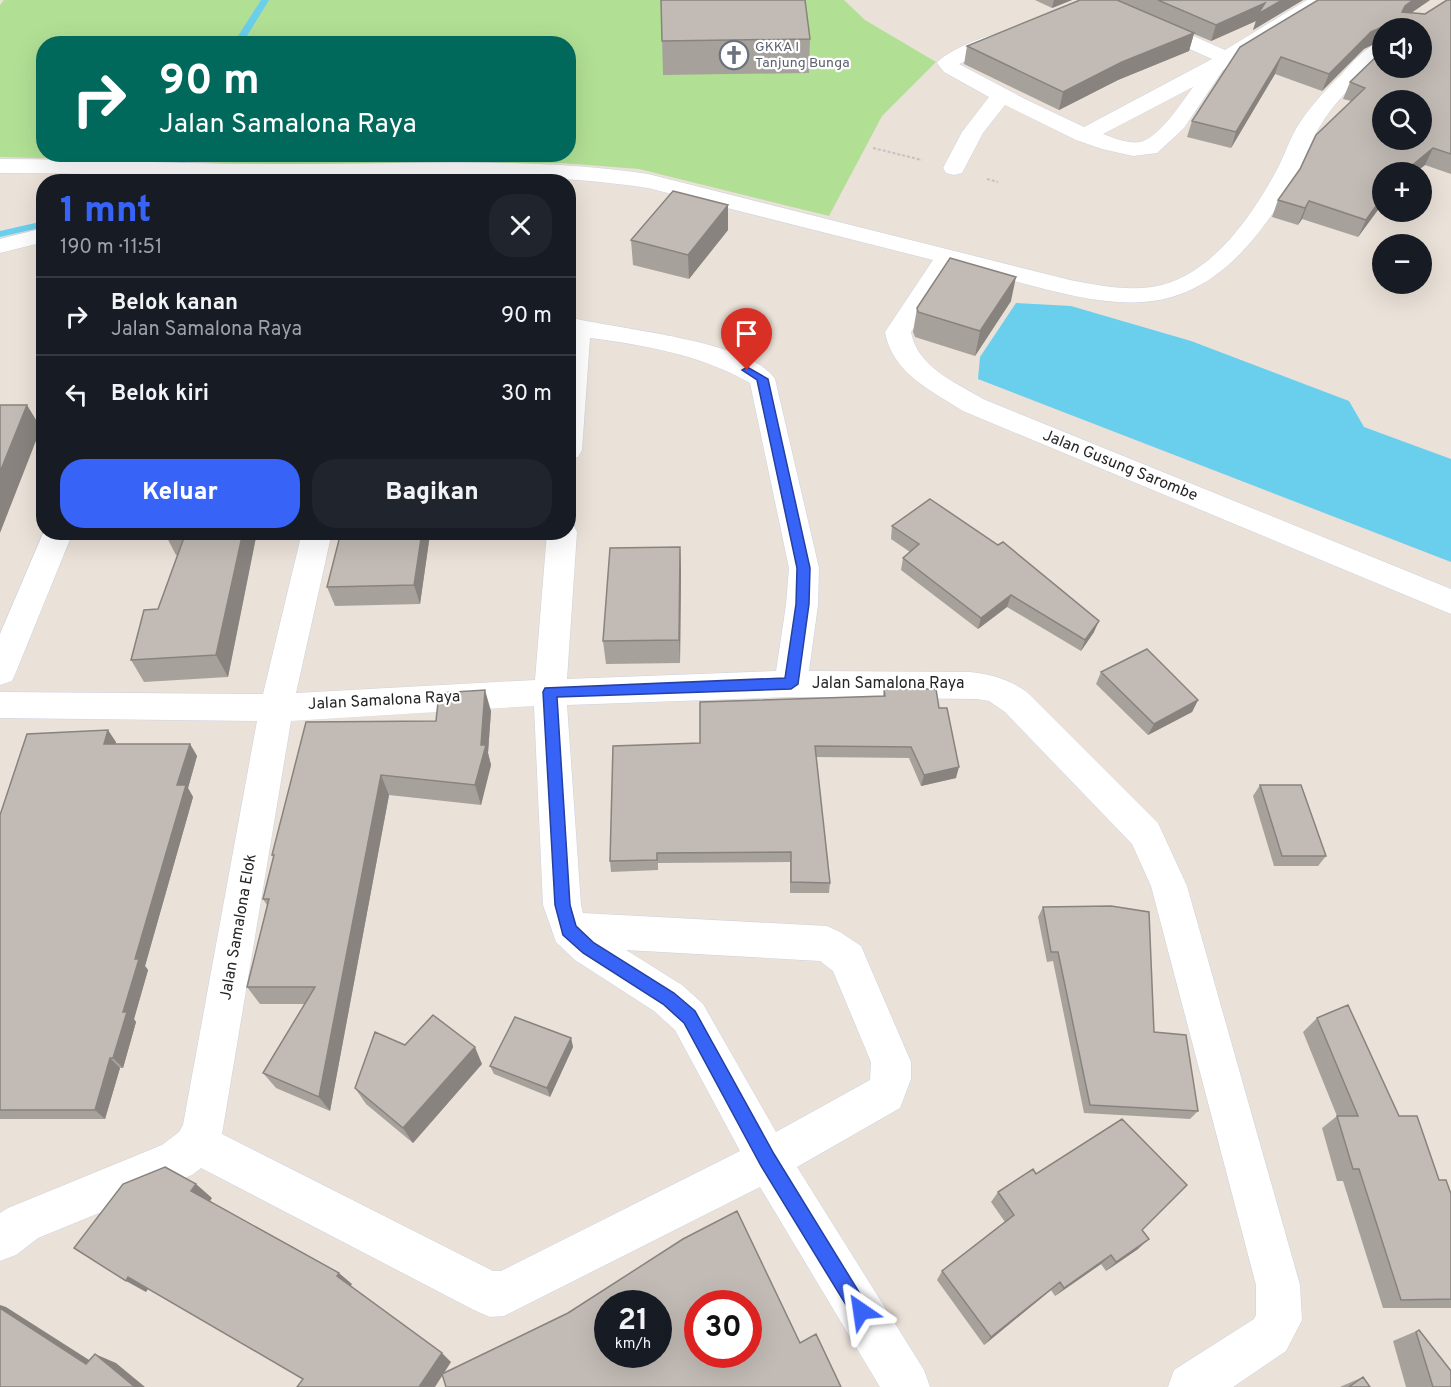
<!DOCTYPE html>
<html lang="id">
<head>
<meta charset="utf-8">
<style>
	:root { --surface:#171b24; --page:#20242c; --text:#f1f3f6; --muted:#9ea1a6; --line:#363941; --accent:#3863f7 }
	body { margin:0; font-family:Overpass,sans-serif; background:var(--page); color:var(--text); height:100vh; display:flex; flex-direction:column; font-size:22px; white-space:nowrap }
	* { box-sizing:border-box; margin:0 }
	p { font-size:20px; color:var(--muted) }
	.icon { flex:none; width:33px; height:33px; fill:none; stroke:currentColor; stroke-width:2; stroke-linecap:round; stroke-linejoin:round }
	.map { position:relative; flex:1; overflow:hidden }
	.drawer { position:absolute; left:36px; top:174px; width:540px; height:366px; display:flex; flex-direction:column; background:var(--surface); border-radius:24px; box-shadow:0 6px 24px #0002 }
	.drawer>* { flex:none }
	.banner { position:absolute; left:36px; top:36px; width:540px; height:126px; border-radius:24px; box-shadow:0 6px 24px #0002; background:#00695c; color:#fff; overflow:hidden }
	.buttons { position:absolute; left:1372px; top:18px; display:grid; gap:12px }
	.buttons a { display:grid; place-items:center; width:60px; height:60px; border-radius:50%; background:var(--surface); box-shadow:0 6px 24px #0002; font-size:30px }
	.speed { position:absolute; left:594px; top:1290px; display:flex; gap:12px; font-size:30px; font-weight:700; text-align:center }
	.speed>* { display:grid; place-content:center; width:78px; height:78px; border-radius:50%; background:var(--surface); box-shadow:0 6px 24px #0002; line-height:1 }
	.speed small { font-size:15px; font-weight:400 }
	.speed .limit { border:9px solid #d22; background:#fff; color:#111 }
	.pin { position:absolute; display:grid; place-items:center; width:51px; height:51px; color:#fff; margin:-62px -26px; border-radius:50% 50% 50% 0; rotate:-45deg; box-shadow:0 0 6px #0007 }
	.pin .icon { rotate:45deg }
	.me { position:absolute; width:66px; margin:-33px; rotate:328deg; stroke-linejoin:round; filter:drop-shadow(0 0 4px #0008) }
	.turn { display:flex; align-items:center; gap:21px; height:126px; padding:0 24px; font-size:27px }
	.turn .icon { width:78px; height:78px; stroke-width:2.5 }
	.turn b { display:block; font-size:42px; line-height:51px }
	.round { display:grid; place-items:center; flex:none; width:63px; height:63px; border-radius:24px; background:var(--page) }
	.headline { display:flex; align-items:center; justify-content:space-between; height:102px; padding:0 24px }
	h1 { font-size:36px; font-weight:800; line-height:45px; color:var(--accent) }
	.button { display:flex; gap:12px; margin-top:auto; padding:12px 24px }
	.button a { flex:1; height:69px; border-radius:24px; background:var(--accent); color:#fff; font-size:24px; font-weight:800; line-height:69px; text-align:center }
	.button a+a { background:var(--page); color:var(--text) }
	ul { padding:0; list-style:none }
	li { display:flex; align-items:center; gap:18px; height:78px; padding:0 24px; border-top:2px solid var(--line) }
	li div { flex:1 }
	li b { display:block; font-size:22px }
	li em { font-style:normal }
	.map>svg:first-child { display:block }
	.green { fill:#b1e094; fill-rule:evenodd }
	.water { fill:#6acfec }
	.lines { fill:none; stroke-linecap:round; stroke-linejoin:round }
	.stream { fill:#6acfec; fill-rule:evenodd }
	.minor-casing { stroke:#cdd2e0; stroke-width:1 }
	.path { stroke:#c3c3c3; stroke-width:2; stroke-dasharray:3 2; stroke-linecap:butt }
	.minor { fill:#fff; fill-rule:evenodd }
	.wall { fill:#a7a19c }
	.shaded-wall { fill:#88837f }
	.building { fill:#c2bbb5; stroke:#88837f; stroke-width:1.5; fill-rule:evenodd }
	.route { fill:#3863f7; stroke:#2440a1; stroke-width:1.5 }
	.labels { text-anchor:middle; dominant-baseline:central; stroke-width:4.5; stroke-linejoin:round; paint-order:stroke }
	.far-worship-label { font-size:14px; fill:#5b616d; stroke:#fff; text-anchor:start }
	.street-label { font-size:16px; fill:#272727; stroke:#fff }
</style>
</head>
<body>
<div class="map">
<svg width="1451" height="1387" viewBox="0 0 1451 1387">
	<rect width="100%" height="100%" fill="#eae1d8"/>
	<!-- green -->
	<path class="green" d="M4 0H844L865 20 936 62 882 116 829 216 639 169 562 163 279 164 0 157V5ZM44 44H568V154H44Z"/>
	<!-- water -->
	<path class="water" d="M1016 303 1071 306 1191 341 1349 401 1364 427 1451 459V562L978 379 980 357Z"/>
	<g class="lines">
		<!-- stream -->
		<path class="stream" d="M261 0H269L242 44H233Z
			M179 154H189L184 166 179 169 174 166Z
			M44 221V227L0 237V231Z"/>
		<!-- minor casing -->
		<g class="minor-casing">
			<path id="minor" d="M1086 0H1112L1225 50 1307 0H1330L1327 4 1223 70 1184 128 1157 153 1133 156 1102 149 1076 140 1005 105 983 133 962 173 954 175 946 173 943 168 962 132 989 97 944 72 937 63C945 51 1000 28 1014 32L1017 36 1014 40 959 64 1027 100 1084 127 1212 59 1089 4ZM1193 87C1183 101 1158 139 1140 142 1128 144 1114 138 1103 134Z
				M1383 41V57C1360 78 1334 101 1319 128 1308 146 1302 167 1291 185 1192 350 1112 305 954 265L911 332C917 367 955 382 983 399L1451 589V614L963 411C932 391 892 373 885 332L933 260 648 188C532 170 416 177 299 178 199 178 100 173 0 173V159C100 159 200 165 299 164 416 164 532 157 648 174L1070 280C1097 285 1124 291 1152 287 1208 279 1250 219 1275 173 1284 158 1288 142 1297 127 1309 108 1324 91 1341 75 1352 63 1367 45 1383 41Z
				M44 228V242L0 253V239Z
				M568 317C614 329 750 340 775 379L819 568 818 605 809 671 970 672C991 674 1012 680 1029 694L1158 823 1187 886 1300 1285 1302 1320 1286 1351 1233 1387H1168L1174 1370 1254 1319 1256 1315V1285L1151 886 1132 844 1005 712 989 701 977 699 791 697 567 705 581 905 583 913 827 926 840 932 861 946 911 1062V1079L900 1108 797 1167 924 1370 930 1387H880L760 1187 504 1316 490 1317 474 1310 201 1168 192 1175 38 1238 16 1255 0 1261V1213L8 1208 162 1145 179 1132 183 1125 257 721 0 718V692L263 694 302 532H332L296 693 535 680 547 532H568V523L573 524 577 532 567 679 776 671 786 605 789 568 750 383C701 355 645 345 590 338L582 450 578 457 568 459ZM534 706 543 905 556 942 575 960 654 1011 675 1030 740 1151 501 1271H493L222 1134 291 721ZM626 950 820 961 833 971 871 1062 870 1080 776 1132 703 1004 682 985Z
				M44 531 73 532 16 672 12 681 0 685V634Z"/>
		</g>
		<!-- path -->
		<path class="path" d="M873 148 922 160
			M987 179 998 182"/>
		<!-- minor -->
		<use href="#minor" class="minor"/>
	</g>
	<!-- wall -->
	<path class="wall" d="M661 0 810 39 809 73 663 75Z
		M1035 0H1072L1052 8Z
		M1118 0H1303L1253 30 1256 21 1211 41 1194 34 1189 51 1118 80 1059 110 964 64 967 46Z
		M1318 0H1430L1411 13 1425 14 1451 0V174L1425 165 1416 172H1383V203L1358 237 1302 219 1298 225 1272 217 1278 200 1351 101 1343 99 1350 82 1422 28H1383L1322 91 1275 74 1231 148 1187 137 1192 121Z
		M728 230 689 279 633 265 631 240Z
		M1011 301 975 356 915 337 913 332 917 308Z
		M892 526 1094 632 1081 651 1007 607 978 629 901 570 903 558 910 552 891 539Z
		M164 532H257L228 677 144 682 131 660 158 609 178 555H176Z
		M430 534 420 604 335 606 327 587Z
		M680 547 681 571 680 663 606 664 603 641Z
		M1101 672 1198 700 1192 712 1148 735 1096 684Z
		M884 689 939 708 956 778 921 786 909 758 816 757 830 883 829 893H790V862L658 863V870L611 872 610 861 700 743 883 696Z
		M491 711 488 753 491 765 481 805 389 795 330 1111 276 1088 263 1073 305 1004H260L247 987 267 905 263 899 274 858 272 855 436 721Z
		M116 742V744H190L197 756 188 788 193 797 145 966 148 970 134 1019 136 1022 123 1068H120L105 1119H0V815Z
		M1260 785 1326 856 1318 866H1274L1253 796Z
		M1043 907 1154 1032 1198 1111 1190 1119 1084 1113 1053 961 1047 962 1038 917Z
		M1317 1018 1399 1116 1439 1180 1451 1194V1308H1383L1343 1181H1337L1322 1128 1337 1116 1303 1032Z
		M571 1038 573 1047 550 1097 494 1074 490 1066Z
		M405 1045 482 1064 413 1143 366 1104 355 1088Z
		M1036 1174 1142 1230 1138 1249 1106 1271 1101 1264 1055 1296 1051 1290 984 1345 937 1280 942 1271 1005 1222 991 1202 998 1192Z
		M1419 1330 1451 1387H1406L1393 1341Z
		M1363 1377 1370 1387H1340L1342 1386Z"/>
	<!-- shaded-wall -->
	<path class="shaded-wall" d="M1054 0H1072L1052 8Z
		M1282 0H1303L1253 30 1256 21 1211 41 1216 25 1265 3Z
		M1413 0H1430L1398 22 1405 6Z
		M1391 23 1389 28H1383V40L1364 49 1322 91 1329 74 1371 32Z
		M1194 33 1189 51 1118 80 1059 110 1063 92 1122 62Z
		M1281 57 1275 74 1231 148 1236 132Z
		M1433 148 1425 165 1416 172H1404Z
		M1383 196V203L1358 237 1366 220Z
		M1309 201 1302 219 1298 225 1305 208Z
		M728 205V230L689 279 688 255Z
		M1016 277 1011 301 975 356 980 331Z
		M27 405 41 428 0 533V472Z
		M243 532H257L228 677 216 655Z
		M422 532H429L430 534 420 604 414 585Z
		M680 547 681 571 680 663 679 640Z
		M1011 595 1007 607 978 629 981 618Z
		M1099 621 1094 632 1081 651 1085 640Z
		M485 690 491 711 488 753 491 765 481 805 475 785 481 745Z
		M1198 700 1192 712 1148 735 1154 724Z
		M108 730 116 742 112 756 104 744Z
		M190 744 197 756 188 788 193 797 145 966 148 970 134 1019 136 1022 123 1068 113 1058 135 959 177 785Z
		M959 767 956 778 921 786 924 775Z
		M381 775 389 795 330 1111 319 1097Z
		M571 1038 573 1047 550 1097 547 1088Z
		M475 1047 482 1064 413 1143 403 1128Z
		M110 1058 120 1068 105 1119 95 1110Z
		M196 1184 212 1198 208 1204 191 1191Z
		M1149 1239 1138 1249 1106 1271 1116 1262Z
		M1111 1255 1101 1264 1055 1296 1064 1288Z
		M339 1273 352 1284 350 1287 337 1276Z
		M128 1277 148 1289 146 1292 126 1281Z
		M1060 1282 1051 1290 984 1345 991 1337Z
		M0 1305 6 1307 108 1372 86 1364 0 1308Z
		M442 1353 451 1362 435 1387H419Z
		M95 1354 116 1363 145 1387H135Z"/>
	<!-- building -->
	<path class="building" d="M661 0H805L810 39 662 41Z
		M1080 0H1117L1194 33 1122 62 1063 92 967 46Z
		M1158 0H1282L1258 14 1265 3 1216 25Z
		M1318 0H1413L1405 6 1402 12 1425 14 1447 0H1451V154L1433 148 1404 172H1383V196L1366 220 1309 201 1305 208 1278 200 1300 169 1316 135 1365 88 1350 82 1383 50V68H1422V28H1391V23L1371 32 1329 74 1281 57 1236 132 1192 121 1240 47ZM1383 100H1422V140H1383Z
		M673 191 728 205 688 255 631 240Z
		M950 258 1016 277 980 331 918 312 917 308Z
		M0 405H27L0 472Z
		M930 499 998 545 1003 542 1099 621 1085 640 1011 595 981 618 903 558 919 544 892 526Z
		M186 532H243L216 655 131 660 144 610 158 609Z
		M341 532H422L414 585 327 587Z
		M680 547 679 640 603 641 610 548Z
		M1147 649 1198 700 1154 724 1101 672Z
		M884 689H936L939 708H947L959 767 924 775 911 747 815 746 830 883 791 882V852L657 853V860L610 861 613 746 700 743V702L885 696Z
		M485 690 481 745H486L475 785 381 775 319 1097 263 1073 315 987H247L269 899H263L274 855H272L306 722 436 721 439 693Z
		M108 730 104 744H190L177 785H186L135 959H139L123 1012H127L113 1058H110L95 1110H0V815L27 734Z
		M1260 785H1301L1326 856H1282Z
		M1111 906 1149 912 1154 1032 1186 1035 1198 1111 1090 1105 1058 952H1051L1043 907Z
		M1348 1005 1399 1116H1417L1439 1180H1446L1451 1194V1299L1401 1300 1359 1169H1353L1337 1116H1358L1317 1018Z
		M433 1015 475 1047 403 1128 355 1088 375 1032 405 1045Z
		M515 1017 571 1038 547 1088 490 1066Z
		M1122 1119 1187 1185 1142 1230 1149 1239 1116 1262 1111 1255 1064 1288 1060 1282 991 1337 942 1271 1014 1215 998 1192 1033 1169 1036 1174Z
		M165 1167 196 1184 191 1191 339 1273 337 1276 442 1353 419 1387H297L303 1379 128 1277 126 1281 74 1248 123 1184Z
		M737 1211 800 1343 816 1334 841 1387H446L442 1374 568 1313 683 1239ZM608 1304H658V1354H608ZM698 1304H748V1354H698Z
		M0 1308 86 1364 95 1354 135 1387H0Z
		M1419 1330 1451 1371V1387H1433L1416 1332Z
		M1363 1377 1370 1387H1349Z"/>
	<!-- route -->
	<path class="route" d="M747 367 768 379 810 568 809 604 798 684 791 689 557 697 570 905 576 926 594 943 674 993 695 1011 774 1154 867 1305 870 1311 867 1318 861 1321 854 1318 761 1166 684 1023 663 1004 583 953 563 935 555 905 543 692 545 688 785 678 796 604 797 568 757 380 742 370Z"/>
	<!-- icons -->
	<defs>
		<g id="church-ring" transform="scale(1.5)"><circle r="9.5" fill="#fff" stroke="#6b7280" stroke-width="1.5"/><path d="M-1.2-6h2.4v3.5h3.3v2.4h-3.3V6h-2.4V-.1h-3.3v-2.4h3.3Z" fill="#6b7280"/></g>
	</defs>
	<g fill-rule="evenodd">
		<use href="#church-ring" x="734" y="55"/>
	</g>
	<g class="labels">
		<!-- far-worship labels -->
		<g class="far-worship-label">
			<text x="755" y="47">GKKA I<tspan x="755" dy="16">Tanjung Bunga</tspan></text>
		</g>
		<!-- street labels -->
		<g class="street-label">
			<text transform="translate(1120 466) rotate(22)">Jalan Gusung Sarombe</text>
			<text x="888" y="684">Jalan Samalona Raya</text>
			<text transform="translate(384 701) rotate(-3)">Jalan Samalona Raya</text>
			<text transform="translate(239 927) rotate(-80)">Jalan Samalona Elok</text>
		</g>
	</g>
</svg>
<div class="buttons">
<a><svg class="icon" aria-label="sound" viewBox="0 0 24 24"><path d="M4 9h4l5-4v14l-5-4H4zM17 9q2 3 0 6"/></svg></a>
<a><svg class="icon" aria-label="search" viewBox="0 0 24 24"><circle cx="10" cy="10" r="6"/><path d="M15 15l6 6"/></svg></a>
<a>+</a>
<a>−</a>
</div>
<div class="speed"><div>21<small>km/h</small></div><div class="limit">30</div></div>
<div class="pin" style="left:747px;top:370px;background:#d93025"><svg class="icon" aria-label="arrive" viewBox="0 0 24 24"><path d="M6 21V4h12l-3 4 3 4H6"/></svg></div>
<svg class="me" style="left:861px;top:1311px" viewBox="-20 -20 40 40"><path d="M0-17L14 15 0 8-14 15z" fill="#3863f7" stroke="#fff" stroke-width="4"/></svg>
<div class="banner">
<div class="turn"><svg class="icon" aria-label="right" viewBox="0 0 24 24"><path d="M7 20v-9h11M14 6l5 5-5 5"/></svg><div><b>90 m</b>Jalan Samalona Raya</div></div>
</div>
<section class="drawer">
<div class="headline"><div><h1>1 mnt</h1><p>190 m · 11:51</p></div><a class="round"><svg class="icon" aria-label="close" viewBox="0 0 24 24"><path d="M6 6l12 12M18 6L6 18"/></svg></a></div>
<ul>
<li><svg class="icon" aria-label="right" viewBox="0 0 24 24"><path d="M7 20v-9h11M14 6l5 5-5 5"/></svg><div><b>Belok kanan</b><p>Jalan Samalona Raya</p></div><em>90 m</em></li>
<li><svg class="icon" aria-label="left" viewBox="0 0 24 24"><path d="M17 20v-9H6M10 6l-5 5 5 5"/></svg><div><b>Belok kiri</b></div><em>30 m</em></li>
</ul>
<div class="button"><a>Keluar</a><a>Bagikan</a></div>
</section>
</div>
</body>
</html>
